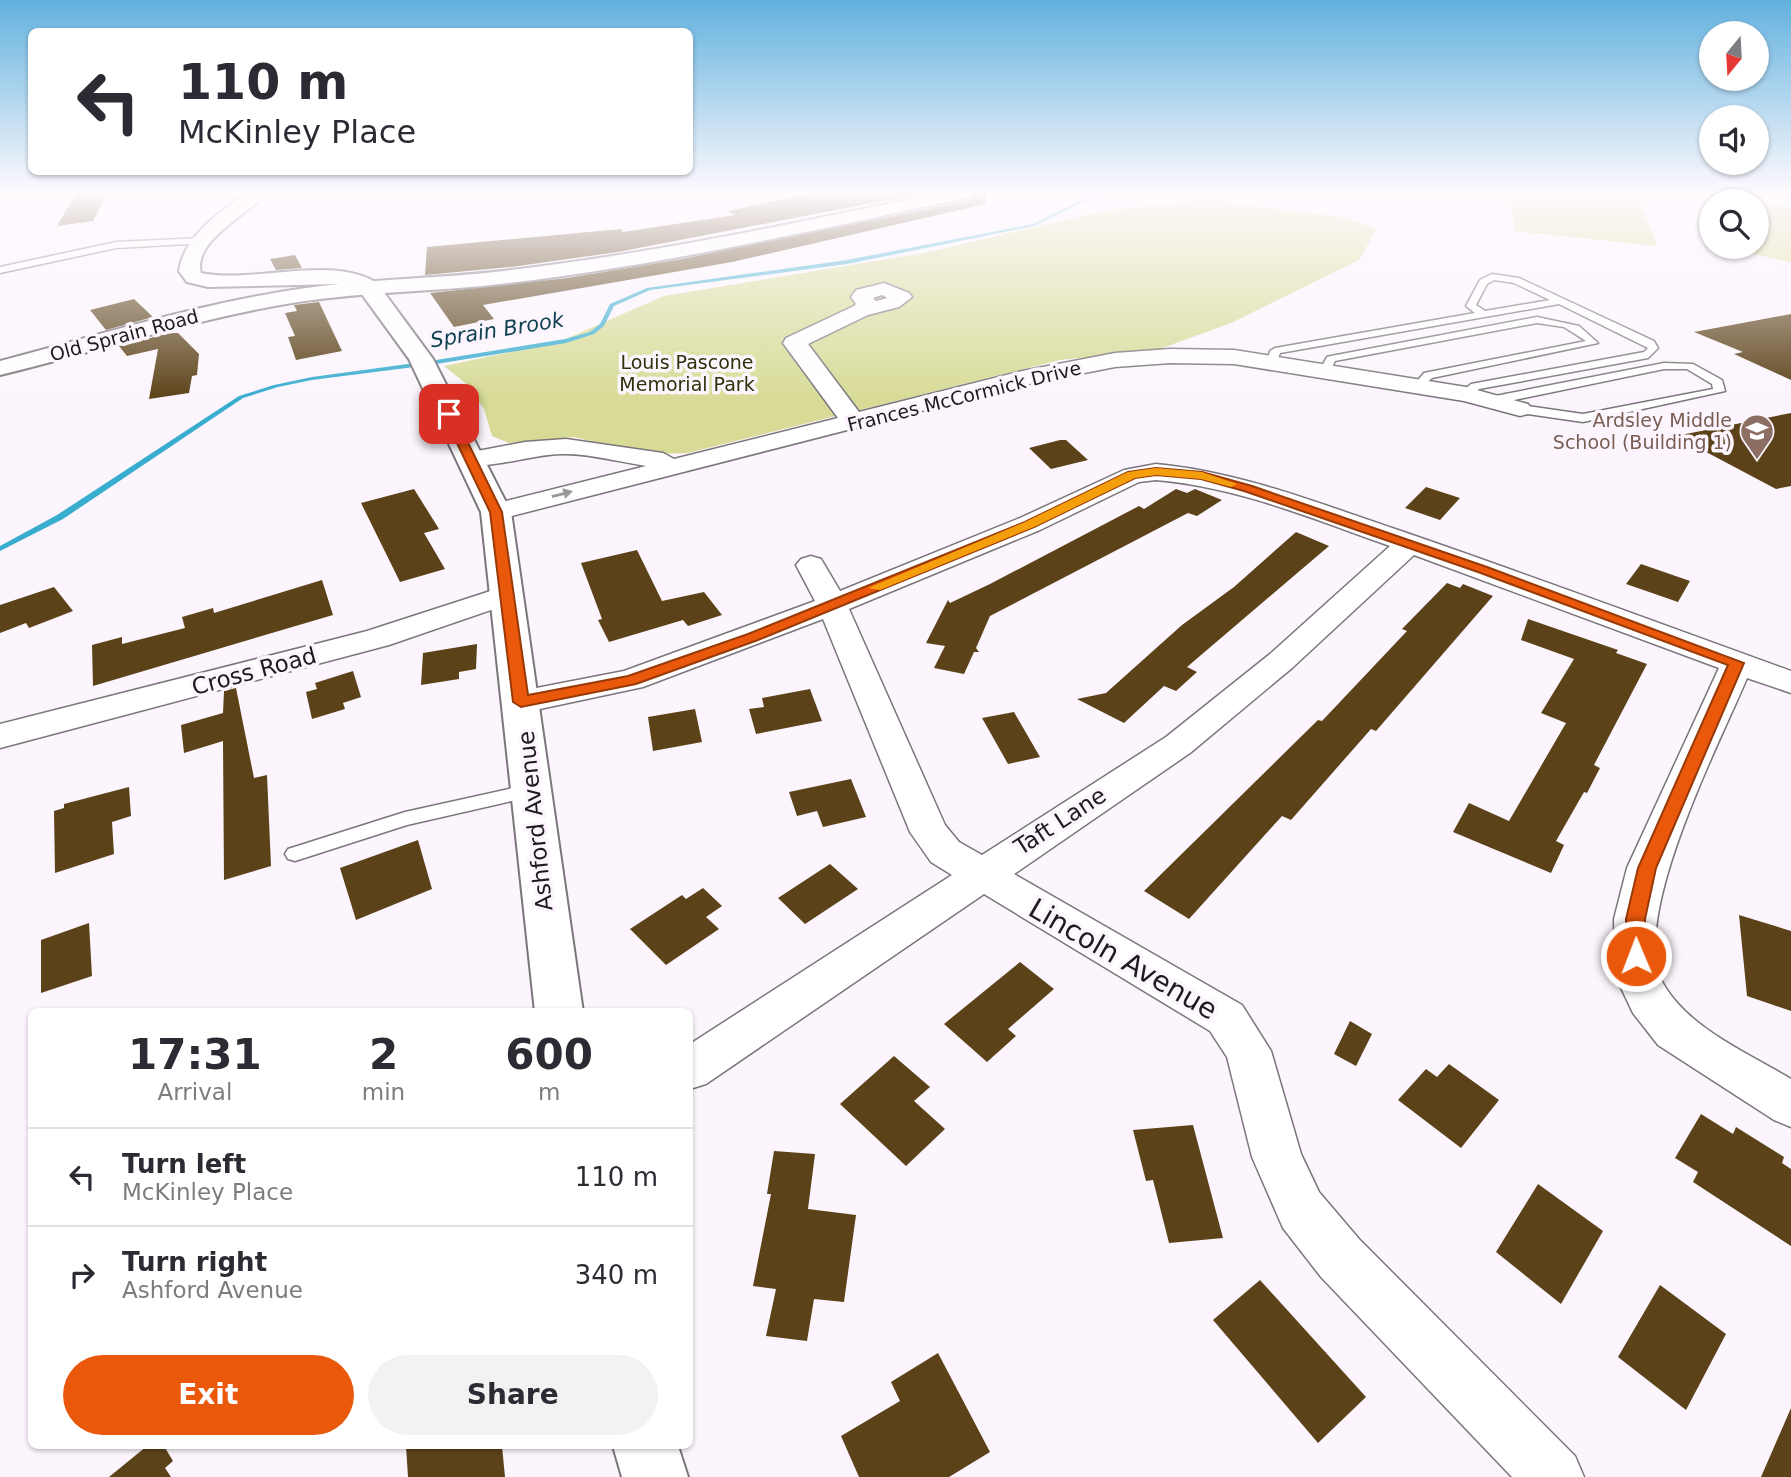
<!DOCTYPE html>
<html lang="en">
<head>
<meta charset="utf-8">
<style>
	:root { --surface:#fff; --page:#f2f2f3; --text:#2b2b33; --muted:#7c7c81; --line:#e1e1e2; --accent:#ea580c }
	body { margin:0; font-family:"DejaVu Sans",sans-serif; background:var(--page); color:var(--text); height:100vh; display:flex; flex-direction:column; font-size:26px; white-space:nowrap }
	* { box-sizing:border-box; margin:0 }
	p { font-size:23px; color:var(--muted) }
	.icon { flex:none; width:38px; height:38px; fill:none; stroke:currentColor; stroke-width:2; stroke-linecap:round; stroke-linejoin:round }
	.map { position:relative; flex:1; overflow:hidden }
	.drawer { position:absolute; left:28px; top:1008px; width:665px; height:441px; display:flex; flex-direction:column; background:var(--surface); border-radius:10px; box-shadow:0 2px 5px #0004 }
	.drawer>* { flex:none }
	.guide { position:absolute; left:28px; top:28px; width:665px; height:147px; border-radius:10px; box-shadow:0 2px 5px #0004; background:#fff; color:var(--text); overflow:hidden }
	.needle { width:46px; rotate:198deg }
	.fabs { position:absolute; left:1699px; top:21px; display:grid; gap:14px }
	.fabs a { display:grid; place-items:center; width:70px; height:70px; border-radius:50%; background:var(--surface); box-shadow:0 2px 5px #0004; font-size:35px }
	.pin { position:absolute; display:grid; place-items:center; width:60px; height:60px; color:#fff; margin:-30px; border-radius:14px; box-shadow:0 4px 10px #0006 }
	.me { position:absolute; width:77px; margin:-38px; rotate:359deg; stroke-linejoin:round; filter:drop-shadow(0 0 5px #0008) }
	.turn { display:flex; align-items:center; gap:24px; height:147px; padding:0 35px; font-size:32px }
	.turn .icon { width:91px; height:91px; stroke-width:2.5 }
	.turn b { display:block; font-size:49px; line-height:60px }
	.eta { display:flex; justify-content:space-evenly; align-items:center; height:119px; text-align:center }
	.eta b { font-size:42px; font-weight:700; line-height:49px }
	.action { display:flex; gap:14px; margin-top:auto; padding:14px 35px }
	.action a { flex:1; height:80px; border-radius:42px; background:var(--accent); color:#fff; font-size:28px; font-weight:700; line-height:80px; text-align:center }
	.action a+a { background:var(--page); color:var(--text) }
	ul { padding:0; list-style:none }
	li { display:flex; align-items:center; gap:21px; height:98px; padding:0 35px; border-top:2px solid var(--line) }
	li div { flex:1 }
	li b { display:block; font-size:26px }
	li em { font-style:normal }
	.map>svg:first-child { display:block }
	.green { fill:#d7db96 }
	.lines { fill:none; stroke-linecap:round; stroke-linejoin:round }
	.stream { fill:#39adce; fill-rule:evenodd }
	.building { fill:#5b4218 }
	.service-casing { stroke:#7b757c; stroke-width:3 }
	.minor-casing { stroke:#7b757c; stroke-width:3 }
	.tertiary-casing { stroke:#7b757c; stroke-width:4 }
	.secondary-casing { stroke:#7b757c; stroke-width:4 }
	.service { fill:#fff; fill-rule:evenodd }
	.minor { fill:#fff; fill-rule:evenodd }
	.tertiary { fill:#fff; fill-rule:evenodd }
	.secondary { fill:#fff; fill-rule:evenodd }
	.oneway { fill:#99989a }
	.route { fill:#ea580c; stroke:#983908; stroke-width:2 }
	.slow { fill:#f59e0b }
	.labels { text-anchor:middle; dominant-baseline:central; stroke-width:7; stroke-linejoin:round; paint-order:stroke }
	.far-street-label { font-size:19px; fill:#1d1b1e; stroke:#fcf5fd }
	.far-park-label { font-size:19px; fill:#30310b; stroke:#fcf5fd }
	.far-education-label { font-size:19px; fill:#785e54; stroke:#fcf5fd; text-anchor:end }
	.far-water-label { font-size:21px; font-style:italic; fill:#104150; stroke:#fcf5fd }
	.street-label { font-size:23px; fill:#1d1b1e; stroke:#fcf5fd }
	.near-street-label { font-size:28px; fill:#1d1b1e; stroke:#fcf5fd }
</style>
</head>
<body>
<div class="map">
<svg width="1791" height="1477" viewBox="0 0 1791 1477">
	<rect width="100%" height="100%" fill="#fcf5fd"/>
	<!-- green -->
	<path class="green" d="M1510 193H1637L1657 246 1514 231Z
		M1209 200 1347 218 1377 229 1359 260 1231 323 1157 350 1060 360 688 453 658 454 624 449 574 437 509 443 492 436 484 409 469 386 444 366 561 341 664 296 924 253 1108 210Z
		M1772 203 1791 207V262L1719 247H1757V216Z"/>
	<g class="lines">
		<!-- stream -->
		<path class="stream" d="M1096 193H1103L1034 226 847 264 650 290 614 306 604 326 594 334 566 343 430 365 312 380 278 387 243 398 63 519 0 551V546L57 515 239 396 274 385 312 377 430 361 565 339 590 332 600 324 610 304 647 288 847 260 1033 224Z"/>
	</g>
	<!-- building -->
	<path class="building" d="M76 193H107L93 221 57 226Z
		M811 193H924L618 252 511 267 425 275 427 247 621 229 623 232 735 215 728 211Z
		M979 193H985L986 204 732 262 483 305 494 319 454 327 430 293 567 278 682 259 968 201Z
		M295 255 302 268 276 270 270 259Z
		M134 299 153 317 106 330 90 310Z
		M319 302 342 351 296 360 288 337 295 336 285 313 297 311 294 305Z
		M1791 314V380L1734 354 1743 352 1694 332Z
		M170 333H178L199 354 197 375 192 376 189 393 149 399 158 349 127 356 119 346Z
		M1791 413V486L1776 489 1676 436Z
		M1060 440H1066L1088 460 1051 469 1029 448Z
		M1426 487 1460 498 1440 520 1405 508Z
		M414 489 439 529 424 533 445 569 400 582 361 503Z
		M1176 489 1187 493 1195 489 1222 500 1197 516 1188 513 990 616 976 648 979 652H974L964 674 934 668 945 646 926 643 948 600 950 603 990 584 1139 506 1144 509Z
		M1296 532 1329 546 1187 667 1197 672 1176 691 1164 686 1124 723 1077 699 1106 693 1182 625 1234 587Z
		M637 550 662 601 704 592 722 615 688 626 683 620 609 642 598 620 602 619 581 563Z
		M1641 564 1690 581 1678 602 1626 584Z
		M322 580 333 615 93 686 92 645 122 637V644L185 628 182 617 213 608 214 613Z
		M1447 583 1460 588 1463 584 1493 596 1376 731 1371 729 1291 820 1282 816 1189 919 1144 891 1318 720 1322 721 1407 631 1402 629Z
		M54 587 73 611 29 628 26 623 0 633V605Z
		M1528 619 1618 650 1616 653 1647 664 1594 765 1600 768 1587 793 1584 792 1556 841 1564 845 1551 873 1453 832 1469 803 1509 821 1566 723 1541 713 1574 659 1521 640Z
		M477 644 476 669 459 672V679L421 685 423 653Z
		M353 671 361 697 343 703 345 709 312 719 306 692 317 689 315 683Z
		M236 688 254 778 267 775 271 866 224 880 223 741 184 753 181 725 223 713 224 691Z
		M810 689 822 721 756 734 749 709 764 707 762 698Z
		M695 709 702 742 653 751 648 717Z
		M1014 712 1040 757 1008 764 982 718Z
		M851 779 866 817 823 827 817 811 797 816 789 792Z
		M129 787 131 816 112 822 114 854 55 873 54 811 64 808V804Z
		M418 840 432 889 356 920 340 868Z
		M830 864 858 889 805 924 778 898Z
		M703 888 722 906 706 917 719 929 666 965 630 929 682 895 686 899Z
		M1739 915 1791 931V1011L1747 996Z
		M89 923 92 976 41 993V940Z
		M1020 962 1054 989 1008 1029 1016 1036 987 1062 944 1024Z
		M1350 1021 1372 1034 1356 1066 1334 1054Z
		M894 1056 930 1087 914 1101 945 1129 906 1166 840 1104Z
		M1449 1064 1499 1100 1461 1148 1398 1100 1426 1069 1437 1077Z
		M1701 1114 1733 1134 1736 1127 1784 1157 1782 1163 1791 1169V1246L1693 1182 1698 1172 1675 1158Z
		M1193 1125 1223 1238 1169 1243 1153 1180 1146 1181 1133 1130Z
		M774 1151 815 1154 808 1209 856 1215 844 1302 814 1299 807 1341 766 1336 776 1289 753 1286 771 1194H767Z
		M1538 1184 1603 1231 1561 1304 1496 1252Z
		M1260 1280 1366 1397 1318 1443 1213 1320Z
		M1660 1285 1726 1334 1686 1410 1618 1357Z
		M938 1353 990 1452 949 1477H859L841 1436 900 1401 891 1382Z
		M1791 1408V1477H1761Z
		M147 1446H164L173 1461 165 1468 171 1477H109Z
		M406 1446H502L505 1477H408Z"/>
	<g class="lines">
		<!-- service casing -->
		<g class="service-casing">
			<path id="service" d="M203 238 206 243 116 248 0 273V267L116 242Z
				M1492 274 1519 278 1654 341 1658 348 1648 358 1479 389 1470 396H1462V392L1471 384 1644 352 1648 348 1559 304 1280 353 1276 364 1267 362 1270 351 1275 348 1475 313 1466 306 1480 280ZM1494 280 1514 283 1550 300 1485 311 1476 305 1487 284Z
				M1537 317 1579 326 1598 343 1432 378 1419 389 1413 386 1424 373 1586 341 1564 327 1537 323 1335 361 1330 372 1320 370 1327 357 1331 356Z
				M1664 363 1693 364 1722 380 1725 391 1583 422 1520 413 1514 409 1520 405 1583 414 1713 389 1712 384 1687 369H1664L1490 405 1484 401 1490 397Z
				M531 784 538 785 540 790 538 795 407 825 295 861 288 859 285 854 288 849 405 812Z"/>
		</g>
		<!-- minor casing -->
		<g class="minor-casing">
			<path id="minor" d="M884 283 909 293 912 297 899 307 868 315 808 344 859 412 1022 371 1115 353 1170 349 1234 350 1466 387 1528 404 1532 409 1528 414 1520 416 1464 401 1234 364 1170 363 1115 367 1023 385 496 520 486 518 482 512 486 506 646 466C620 462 591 454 565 454 535 453 487 471 462 464L458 459 462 454 525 442 566 439 663 453 674 459 838 418 783 343 786 338 854 306 856 304 851 297 856 290ZM882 295 887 298 876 301 873 298Z
				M1156 464C1241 472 1320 504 1401 531 1532 576 1661 624 1791 671V693L1747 678C1720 743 1626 923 1664 985 1690 1029 1748 1053 1791 1079V1127L1774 1120 1658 1045 1633 1013 1615 975 1614 919 1627 868 1719 668 1414 555 1292 668 1190 753 1014 874 1242 1005 1271 1051 1301 1154 1319 1192 1359 1239 1575 1456 1584 1477H1512L1321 1277 1283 1228 1252 1157 1227 1057 1210 1031 984 894 706 1084 690 1089V1044L952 875 931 862 910 832 823 619 643 687 521 713 509 710 504 702 509 694 521 691 624 671 815 601 796 565 801 559 811 556 821 559 840 591 1020 518 1124 470ZM1156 480C1238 487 1313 519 1390 546L1270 654 1166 737 982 855 959 842 945 825 849 609 1040 530 1139 482Z
				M506 586 517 589 521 595 517 601 389 645 0 748V724L367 631Z"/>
		</g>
		<!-- tertiary casing -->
		<g class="tertiary-casing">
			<path id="tertiary" d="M939 193H976L967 198C815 230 663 265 509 283 439 292 367 291 298 302 197 318 99 351 0 375V361C99 335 198 304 299 289 369 278 440 279 511 270 654 253 797 223 939 193Z"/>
		</g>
		<!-- secondary casing -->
		<g class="secondary-casing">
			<path id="secondary" d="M246 193H267C249 214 192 241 201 273 253 284 331 254 377 283L433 359 511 512 583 1012H535L481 512 409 359 361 293 353 287 339 284 208 287 187 282 179 271C184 236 219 213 246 193Z
				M613 1446H678L688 1477H622Z"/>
		</g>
		<!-- service -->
		<use href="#service" class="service"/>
		<!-- minor -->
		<use href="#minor" class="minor"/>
		<!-- tertiary -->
		<use href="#tertiary" class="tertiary"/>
		<!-- secondary -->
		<use href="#secondary" class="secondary"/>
	</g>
	<!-- one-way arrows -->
	<defs><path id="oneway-solid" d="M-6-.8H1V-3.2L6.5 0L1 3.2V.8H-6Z" transform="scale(1.75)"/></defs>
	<use class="oneway" href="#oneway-solid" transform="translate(562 494) rotate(-15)"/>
	<!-- sky -->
	<linearGradient id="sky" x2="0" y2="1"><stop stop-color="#62b1de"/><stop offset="0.48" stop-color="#fefafe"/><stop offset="1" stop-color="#fefafe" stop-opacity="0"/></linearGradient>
	<rect width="1791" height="400" fill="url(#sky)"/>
	<!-- route -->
	<path class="route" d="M449 411 454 414 502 512 528 695 628 676 748 634 1025 522 1128 472 1156 468 1202 472 1252 486 1487 567 1744 663 1656 868 1645 919 1646 956 1643 962H1629L1626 956V919L1638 868 1728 665 1478 572 1244 491 1201 479 1156 475 1135 478 1034 527 758 640 636 684 521 707 513 702 490 512 443 414Z"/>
	<!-- slow -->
	<path class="slow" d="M1156 468 1202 472 1237 484 1231 487 1201 479 1156 475 1135 478 1034 527 880 590 868 588 1025 522 1128 472Z"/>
	<!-- icons -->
	<defs>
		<g id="school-pin" transform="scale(1.75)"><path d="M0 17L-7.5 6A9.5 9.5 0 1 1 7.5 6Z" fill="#8d6e63" stroke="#fcf5fd"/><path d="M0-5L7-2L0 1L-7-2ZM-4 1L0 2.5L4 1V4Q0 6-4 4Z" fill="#fff"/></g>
	</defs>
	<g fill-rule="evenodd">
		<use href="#school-pin" x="1757" y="431"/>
	</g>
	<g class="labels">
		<!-- far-street labels -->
		<g class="far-street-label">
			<text transform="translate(124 335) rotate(-15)">Old Sprain Road</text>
			<text transform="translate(964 396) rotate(-14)">Frances McCormick Drive</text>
		</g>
		<!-- far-park labels -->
		<g class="far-park-label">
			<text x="687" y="362">Louis Pascone<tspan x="687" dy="22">Memorial Park</tspan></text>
		</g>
		<!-- far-education labels -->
		<g class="far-education-label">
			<text x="1732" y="420">Ardsley Middle<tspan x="1732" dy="22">School (Building 1)</tspan></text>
		</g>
		<!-- far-water labels -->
		<g class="far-water-label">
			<text transform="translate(497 330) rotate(-9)">Sprain Brook</text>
		</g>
		<!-- street labels -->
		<g class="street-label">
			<text transform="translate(254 671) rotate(-15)">Cross Road</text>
			<text transform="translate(535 821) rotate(-96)">Ashford Avenue</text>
			<text transform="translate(1060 821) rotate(-33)">Taft Lane</text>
		</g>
		<!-- near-street labels -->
		<g class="near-street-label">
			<text transform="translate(1123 959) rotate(30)">Lincoln Avenue</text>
		</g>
	</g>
</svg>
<div class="fabs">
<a><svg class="needle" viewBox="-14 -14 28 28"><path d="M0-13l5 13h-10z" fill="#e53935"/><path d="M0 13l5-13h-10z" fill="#7c7c81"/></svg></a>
<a><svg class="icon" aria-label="sound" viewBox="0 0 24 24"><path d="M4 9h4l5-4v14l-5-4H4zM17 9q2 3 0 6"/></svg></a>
<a><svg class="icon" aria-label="search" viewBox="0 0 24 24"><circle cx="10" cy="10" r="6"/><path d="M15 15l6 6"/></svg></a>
</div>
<div class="pin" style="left:449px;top:414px;background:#d93025"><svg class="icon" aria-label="arrive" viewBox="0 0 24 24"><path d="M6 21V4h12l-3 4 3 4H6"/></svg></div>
<svg class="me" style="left:1636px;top:956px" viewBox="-20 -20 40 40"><circle r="17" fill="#ea580c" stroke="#fff" stroke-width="3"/><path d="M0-11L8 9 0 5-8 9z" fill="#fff"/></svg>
<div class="guide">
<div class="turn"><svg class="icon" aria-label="left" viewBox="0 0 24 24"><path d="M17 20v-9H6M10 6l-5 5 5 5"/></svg><div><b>110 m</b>McKinley Place</div></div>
</div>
<section class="drawer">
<div class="eta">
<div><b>17:31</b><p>Arrival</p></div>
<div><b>2</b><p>min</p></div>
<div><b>600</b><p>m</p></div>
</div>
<ul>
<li><svg class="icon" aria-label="left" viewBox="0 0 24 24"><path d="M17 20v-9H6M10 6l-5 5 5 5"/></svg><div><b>Turn left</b><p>McKinley Place</p></div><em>110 m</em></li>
<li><svg class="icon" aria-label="right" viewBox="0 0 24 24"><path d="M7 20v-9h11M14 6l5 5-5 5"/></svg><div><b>Turn right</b><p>Ashford Avenue</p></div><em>340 m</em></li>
</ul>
<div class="action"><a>Exit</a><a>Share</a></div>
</section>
</div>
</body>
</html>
